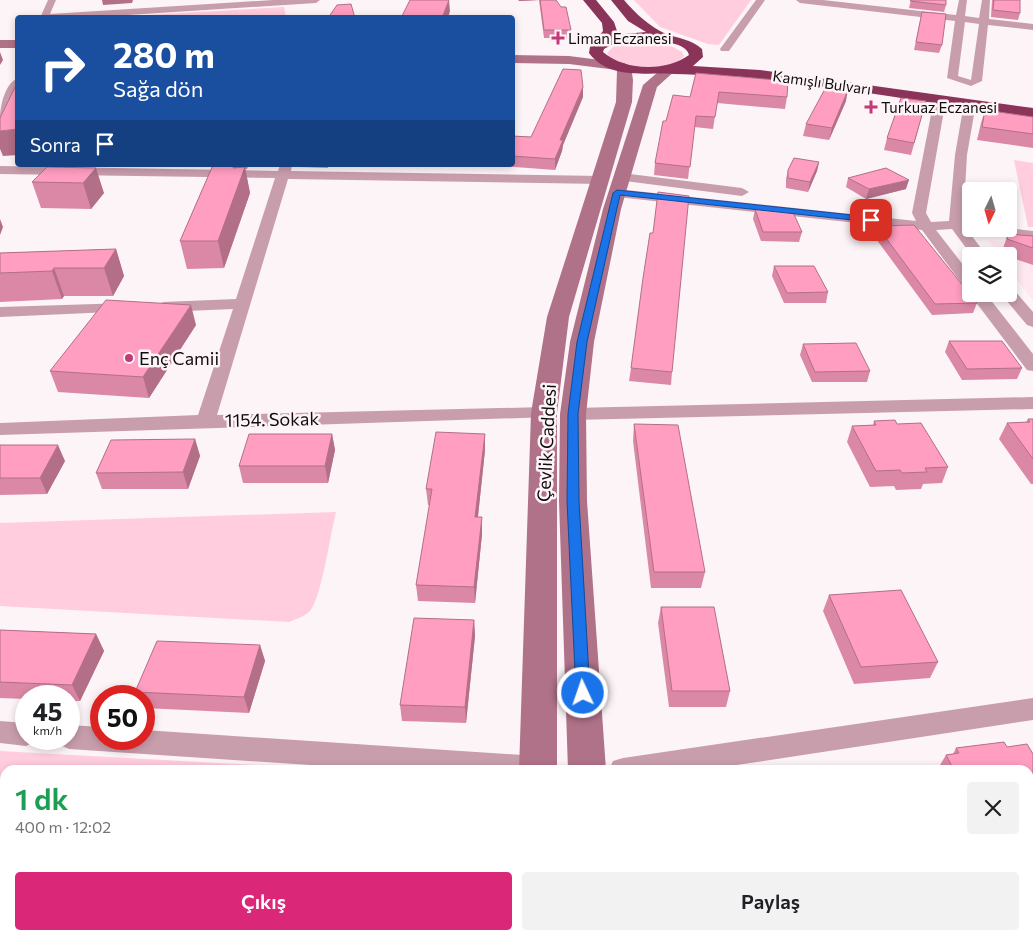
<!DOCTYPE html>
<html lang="tr">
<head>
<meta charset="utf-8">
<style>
	:root { --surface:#fff; --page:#f2f2f2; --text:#202124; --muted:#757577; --accent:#db2777 }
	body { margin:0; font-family:Commissioner,sans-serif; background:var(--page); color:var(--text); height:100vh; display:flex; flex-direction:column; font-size:19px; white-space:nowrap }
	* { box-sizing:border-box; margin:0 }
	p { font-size:16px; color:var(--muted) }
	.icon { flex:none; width:28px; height:28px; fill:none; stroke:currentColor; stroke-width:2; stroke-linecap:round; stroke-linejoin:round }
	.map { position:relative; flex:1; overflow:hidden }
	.panel { position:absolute; left:0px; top:765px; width:1034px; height:175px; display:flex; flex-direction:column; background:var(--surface); border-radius:15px 15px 0 0; box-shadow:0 2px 8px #0003 }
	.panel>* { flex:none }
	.top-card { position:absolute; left:15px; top:15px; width:500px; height:152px; border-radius:5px; box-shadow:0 2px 8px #0003; background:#1a4fa0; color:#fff; overflow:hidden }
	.needle { width:32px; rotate:185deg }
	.fabs { position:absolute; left:962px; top:182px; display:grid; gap:10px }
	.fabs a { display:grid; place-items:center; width:55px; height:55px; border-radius:5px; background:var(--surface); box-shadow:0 2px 8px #0003; font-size:25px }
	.speed { position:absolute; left:15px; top:685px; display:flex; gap:10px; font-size:25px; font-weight:700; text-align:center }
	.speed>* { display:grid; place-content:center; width:65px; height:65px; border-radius:50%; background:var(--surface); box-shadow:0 2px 8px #0003; line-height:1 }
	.speed small { font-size:12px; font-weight:400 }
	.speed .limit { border:8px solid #d22; background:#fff; color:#111 }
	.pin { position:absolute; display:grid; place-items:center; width:42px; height:42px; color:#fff; margin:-21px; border-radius:10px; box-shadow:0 2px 8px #0006 }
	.me { position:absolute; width:55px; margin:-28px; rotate:357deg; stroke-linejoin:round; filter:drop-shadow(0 0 4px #0008) }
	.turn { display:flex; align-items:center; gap:18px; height:105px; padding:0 15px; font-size:22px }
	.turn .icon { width:65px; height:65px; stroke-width:2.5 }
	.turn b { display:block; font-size:35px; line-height:42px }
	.then { display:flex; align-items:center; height:48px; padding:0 15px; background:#0003; gap:10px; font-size:19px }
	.round { display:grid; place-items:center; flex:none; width:52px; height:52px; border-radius:5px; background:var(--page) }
	.summary { display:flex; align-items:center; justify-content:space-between; height:85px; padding:0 15px }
	h1 { font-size:30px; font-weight:600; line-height:38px; color:#1e9e55 }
	.action { display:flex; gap:10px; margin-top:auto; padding:10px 15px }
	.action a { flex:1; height:58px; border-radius:5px; background:var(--accent); color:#fff; font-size:20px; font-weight:600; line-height:58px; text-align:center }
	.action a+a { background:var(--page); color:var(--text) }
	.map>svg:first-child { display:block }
	.built { fill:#ffe8ef }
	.green { fill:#ffcdde }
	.water { fill:#d6799c }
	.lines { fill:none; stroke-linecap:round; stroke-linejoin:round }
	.street { fill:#c99eac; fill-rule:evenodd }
	.secondary { fill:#b07288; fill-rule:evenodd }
	.highway { fill:#893458; fill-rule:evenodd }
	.wall { fill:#db88a6 }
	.shaded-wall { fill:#b26f87 }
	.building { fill:#ff9ec1; stroke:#b26f87 }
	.route { fill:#1a73e8; stroke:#114b97 }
	.poi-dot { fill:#c23a77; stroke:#fdf4f7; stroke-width:2 }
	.labels { text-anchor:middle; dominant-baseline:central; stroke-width:5; stroke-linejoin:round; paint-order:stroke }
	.far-poi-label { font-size:15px; fill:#100b0d; stroke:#fdf4f7; text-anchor:start }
	.far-street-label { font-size:15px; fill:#100b0d; stroke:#fdf4f7 }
	.poi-label { font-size:18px; fill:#100b0d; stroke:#fdf4f7; text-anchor:start }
	.street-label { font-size:18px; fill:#100b0d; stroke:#fdf4f7 }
</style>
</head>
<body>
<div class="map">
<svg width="1033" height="940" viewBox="0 0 1033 940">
	<rect width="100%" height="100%" fill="#fdf4f7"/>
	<!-- built -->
	<path class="built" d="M988 240 1033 245V301L1009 269V256H1000Z"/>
	<!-- green -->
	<path class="green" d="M634 0H751L719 45 708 44 660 27Z
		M284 7 286 17H115Z
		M644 41 668 44 682 52 684 56C672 72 617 70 607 53L614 46Z
		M1014 160 1033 163V227H1028Z
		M336 512C331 531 321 599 310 611 304 617 296 619 289 622L0 606V523Z
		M0 751 345 770H5V935H511V940H0Z"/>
	<!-- water -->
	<path class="water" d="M0 849 5 855V935H145L146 940H0Z"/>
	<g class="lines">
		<!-- street -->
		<path class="street" d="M48 0H56L50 14 273 0H320L316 3 80 18H40Z
			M756 0H765L729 51H721L720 49Z
			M796 0H823L956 15 959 0H967L965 16 979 18 982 0H990L989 19 1033 24V30L988 25 982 81 971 86 947 78 955 21 800 3ZM965 22 979 24 971 80 958 76Z
			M18 78C18 89 13 115 0 118 0 106 5 83 18 78Z
			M940 96 946 99 926 213 931 222 949 221 955 155 964 103 970 100 976 103 967 155 963 222 971 223V229H977L968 231 987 256H972L952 229 936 230 971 275V290L965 288 922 230 617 197 610 193 617 189 916 221 912 213 934 99Z
			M280 165H292L291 171 601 176 608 180 601 184 288 179 217 415 544 407 551 409 553 413 551 417 0 435V423L198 415 233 309 163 312 155 307 163 302 236 299 275 178 0 174V166L278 171Z
			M622 173 742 188 749 192 742 196 617 180 615 177Z
			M1009 228 1033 231V239L987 233 980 229Z
			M1009 289 1015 291 1033 312V327L1027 325 1001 294H1009Z
			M971 292 986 294 1033 354V371L1027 370 972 297Z
			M127 303 135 308 133 311 0 317V307Z
			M1033 397V409L573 420 566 418 564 414 566 410 573 408Z
			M1033 698V720L704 770H609L613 761 623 758Z
			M0 721 26 723V739H37L35 742 26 746 0 743Z
			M69 725 101 727V739H144V730L538 756 548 759 552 768 551 770H386L69 749 60 745 57 739H69Z"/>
		<!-- secondary -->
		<path class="secondary" d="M0 40H18V48H0Z
			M512 55 569 56 624 63 631 67 633 80 632 102 569 317 557 413V770H519L531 413 547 317 616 102 617 70 569 64 512 63Z
			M670 65 677 69 657 87 621 209 594 342 586 414 587 501 606 770H568L559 501 560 414 570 342 603 209 643 85 665 66Z
			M521 935H563V940H521Z
			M575 935H617L618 940H576Z"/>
		<!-- highway -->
		<path class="highway" d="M583 0H596L614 22 617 31 614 35 646 32 628 21 611 0H624C635 13 650 27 666 34 680 39 691 39 702 49L703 57 693 66 760 70 1033 108V118C943 105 852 89 762 79 733 75 703 75 674 74 646 72 609 80 589 53L590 47 603 31 602 23ZM635 40C648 40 686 40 689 55 666 72 625 71 603 52L604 49 615 43Z"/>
	</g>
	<!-- wall -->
	<path class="wall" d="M518 0H556L571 30 570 38H544L539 0 519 1Z
		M911 0 946 5 944 12 909 8Z
		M992 0H1020V13L1018 20 991 17Z
		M922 12 942 45 939 53 914 50Z
		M696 73 787 97 785 109 717 103 713 129 694 127 688 179 654 175 655 163 666 121 690 97Z
		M583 87V97L563 145 562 151 555 170 503 166V165H512V136L531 137Z
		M846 101 829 140 803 136 806 124Z
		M926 101 911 155 884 150 887 138Z
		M985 110 1033 117V148L977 140 981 123Z
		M819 162 817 171 808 192 786 188V179L788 170Z
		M213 165H249L247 169H245L250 193 224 268 187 269 180 241Z
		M300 165H328V168L300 167Z
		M47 167 104 193 91 209 41 208 32 182Z
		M848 178 906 189 866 199 846 187Z
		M755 209 802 232 799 242 761 241 753 219Z
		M877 226 977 303 973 313 932 315 874 236Z
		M1008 234 1033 236V265L1001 254Z
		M116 249 124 276 113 296H64L62 299 0 302V253Z
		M774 266 828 292 826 303H784L772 276Z
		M196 325 149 398 58 392 50 371Z
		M949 341 1022 368 1017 379 962 380 945 352Z
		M803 344 870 371 867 382H812L800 355Z
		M631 368 672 372 671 385 629 381Z
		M1028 419H1033V484H1031L999 439 1007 423 1026 422Z
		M874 421 897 424 948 467 942 483 923 484 921 489 896 490 894 486 870 487 847 442 852 426 873 425Z
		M634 424 705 572 701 588H651L633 441Z
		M332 434 335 450 328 483H243L239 466Z
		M195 439 200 456 188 489H102L96 473Z
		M0 445 65 461 47 494 0 495Z
		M485 450 478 517 482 534 475 603 418 601 416 585 430 505H428L426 489Z
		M829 595 938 662 930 678 854 684 823 611Z
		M661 607 730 691 726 707H669L658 623Z
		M474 620 475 636 466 723 402 721 400 705Z
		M0 630 96 634 104 651 80 701H69V696H26V699L0 698Z
		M260 645 265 661 249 713 144 708V696H137L135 692Z
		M1007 747 1033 754V820H1029V770H937L946 755 953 754 956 748Z
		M658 935H782L783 940H659Z"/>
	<!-- shaded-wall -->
	<path class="shaded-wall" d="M102 0H133L132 3 103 5Z
		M449 0 450 11 448 18H442Z
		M519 0H539L519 1Z
		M0 52 3 60 0 65Z
		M583 87V97L563 145 562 151 555 170V159L560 140Z
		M848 90 846 101 829 140 832 128Z
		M18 129V155L3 156 0 149V131Z
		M819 162 817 171 808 192 810 182Z
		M234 165H240L242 174 245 167 250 193 224 268 218 241Z
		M96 168 104 193 91 209 83 183Z
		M909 180 906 189 866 199 869 189Z
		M0 219 3 227 0 235Z
		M116 249 124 276 113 296 104 268Z
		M54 268 64 296 62 299 52 271Z
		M191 305 196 325 149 398 143 377Z
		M332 434 335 450 328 483 325 466Z
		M485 434V450L476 534 475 517Z
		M195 439 200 456 188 489 183 472Z
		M58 445 65 461 47 494 40 478Z
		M482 517V534L475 603 474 587Z
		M474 620 475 636 466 723 465 707Z
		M96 634 104 651 80 701 72 685Z
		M260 645 265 661 249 713 244 697Z"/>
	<!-- building -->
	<path class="building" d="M410 0H449L442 18H401Z
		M540 0H556L561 7H566L571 30H544Z
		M911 0H946V5L910 1Z
		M994 0H1020V13L993 10Z
		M351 4 355 18H328L337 5Z
		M922 12 946 14 942 45 916 42Z
		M506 16V18H475V17Z
		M563 69 581 70 583 87 560 140H563L555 159 512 156V136L531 137Z
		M696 73 788 81 787 97 719 92 715 117 696 116 690 167 655 163 663 121H666L673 95 690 97Z
		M18 81V129L0 131V118Z
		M826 87 848 90 832 128 806 124Z
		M901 98 926 101 914 143 887 138Z
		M985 110 1033 117V134L982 127Z
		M794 158 819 162 810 182 788 178V170Z
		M213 165H234L233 168 245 167 218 241H180Z
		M47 167 96 168 83 183 32 182Z
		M886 168 909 180 869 189 848 178Z
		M980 184 1009 189V191H979Z
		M658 192 689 196 672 372 631 368 643 278 650 233H653Z
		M755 209 792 210 802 232H763Z
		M914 225 977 303 935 304 877 226Z
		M1008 234 1033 236V248L1007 239Z
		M116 249 104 268H54L52 271 0 273V253Z
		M774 266H814L828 292 787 293Z
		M106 300 191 305 143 377 50 371Z
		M949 341H1002L1022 368 967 369Z
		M856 343 870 371 815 372 803 344Z
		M1028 419H1033V459L1007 423 1030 422Z
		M895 420 897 424 921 423 948 467 925 468 927 472 902 473 900 470 876 471 852 426 876 425 874 421Z
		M634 424 678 425 705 572H654Z
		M436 432 485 434 475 517H482L474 587 416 585 432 489H426Z
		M249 434H332L325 466H239Z
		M195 439 183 472 96 473 111 440Z
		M0 445H58L40 478H0Z
		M901 590 938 662 861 667 829 595Z
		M661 607H714L730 691H672Z
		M414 618 474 620 465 707 400 705Z
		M0 630 96 634 72 685 0 682Z
		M157 641 260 645 244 697 135 692Z
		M1004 742 1007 747 1027 744 1033 754V806H1029V770H954L946 755 959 753 956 748Z
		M666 935H782L783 940H666Z"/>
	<!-- route -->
	<path class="route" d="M617 190 871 217 875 220 871 222 620 195 587 342 578 414 579 501 590 693 588 698 583 699 578 698 576 693 567 501 568 414 577 342 613 193Z"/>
	<!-- markers -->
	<g class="poi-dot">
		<path d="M555.5 30.5h5v5h5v5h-5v5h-5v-5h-5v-5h5z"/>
		<path d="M868.5 99.5h5v5h5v5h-5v5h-5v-5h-5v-5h5z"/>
		<circle cx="129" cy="358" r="5"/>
	</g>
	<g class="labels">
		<!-- far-poi labels -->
		<g class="far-poi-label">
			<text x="568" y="38">Liman Eczanesi</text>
			<text x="881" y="107">Turkuaz Eczanesi</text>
		</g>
		<!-- far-street labels -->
		<g class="far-street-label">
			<text transform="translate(822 82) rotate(8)">Kamışlı Bulvarı</text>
		</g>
		<!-- poi labels -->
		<g class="poi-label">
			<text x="139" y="358">Enç Camii</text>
		</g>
		<!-- street labels -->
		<g class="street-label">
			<text transform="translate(272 419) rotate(-1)">1154. Sokak</text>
			<text transform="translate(546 443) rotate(-87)">Çevlik Caddesi</text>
		</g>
	</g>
</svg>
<div class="fabs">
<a><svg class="needle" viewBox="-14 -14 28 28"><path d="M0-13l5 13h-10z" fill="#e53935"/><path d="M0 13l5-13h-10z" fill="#757577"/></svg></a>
<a><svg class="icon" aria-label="layers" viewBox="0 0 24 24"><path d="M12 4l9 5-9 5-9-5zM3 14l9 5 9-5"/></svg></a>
</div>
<div class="speed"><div>45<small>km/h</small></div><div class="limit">50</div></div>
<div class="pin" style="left:871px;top:220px;background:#d93025"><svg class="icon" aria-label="arrive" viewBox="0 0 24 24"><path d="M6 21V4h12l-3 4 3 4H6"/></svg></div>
<svg class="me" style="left:583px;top:693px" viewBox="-20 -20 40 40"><circle r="17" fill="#1a73e8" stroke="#fff" stroke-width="3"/><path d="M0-11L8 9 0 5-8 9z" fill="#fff"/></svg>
<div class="top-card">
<div class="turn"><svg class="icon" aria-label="right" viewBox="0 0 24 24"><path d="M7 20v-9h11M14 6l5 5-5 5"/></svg><div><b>280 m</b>Sağa dön</div></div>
<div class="then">Sonra<svg class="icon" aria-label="arrive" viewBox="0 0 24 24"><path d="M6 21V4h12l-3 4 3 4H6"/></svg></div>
</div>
<section class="panel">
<div class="summary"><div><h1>1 dk</h1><p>400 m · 12:02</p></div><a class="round"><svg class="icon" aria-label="close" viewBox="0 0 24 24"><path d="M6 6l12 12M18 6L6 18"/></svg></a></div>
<div class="action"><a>Çıkış</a><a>Paylaş</a></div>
</section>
</div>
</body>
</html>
